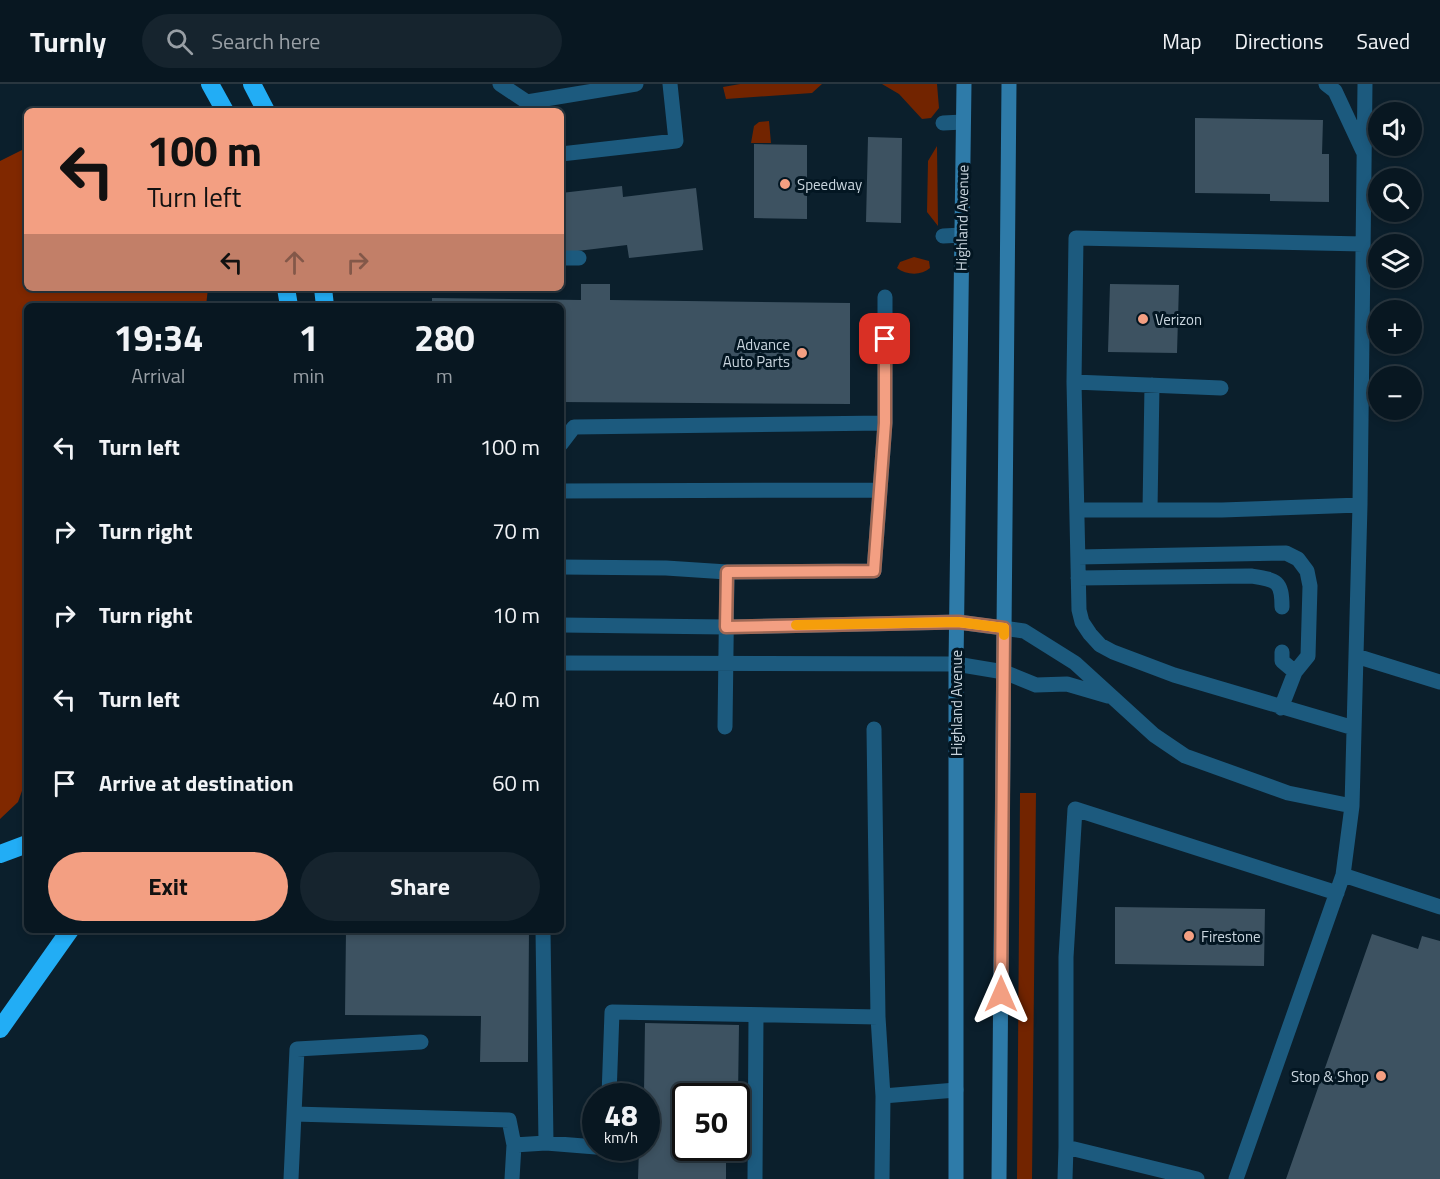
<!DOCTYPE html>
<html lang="en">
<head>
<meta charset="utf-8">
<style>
	:root { --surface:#081721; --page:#16242e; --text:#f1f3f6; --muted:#989fa5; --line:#29363f; --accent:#f39f82 }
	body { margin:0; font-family:"Titillium Web",sans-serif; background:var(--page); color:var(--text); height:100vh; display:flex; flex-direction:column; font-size:22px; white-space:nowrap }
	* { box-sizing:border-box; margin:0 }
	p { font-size:20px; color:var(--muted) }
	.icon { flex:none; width:33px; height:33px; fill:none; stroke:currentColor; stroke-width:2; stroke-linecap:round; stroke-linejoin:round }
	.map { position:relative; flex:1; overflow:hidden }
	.sheet { position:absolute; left:24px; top:219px; width:540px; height:630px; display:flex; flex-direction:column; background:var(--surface); border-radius:9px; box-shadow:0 3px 9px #0003,0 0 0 2px var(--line) }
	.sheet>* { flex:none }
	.hud { position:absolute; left:24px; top:24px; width:540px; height:183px; border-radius:9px; box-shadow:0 3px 9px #0003,0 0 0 2px var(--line); background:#f39f82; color:#111; overflow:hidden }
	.controls { position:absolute; left:1368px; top:18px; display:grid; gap:12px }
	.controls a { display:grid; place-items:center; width:54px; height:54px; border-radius:50%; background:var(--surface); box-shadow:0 3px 9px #0003,0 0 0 2px var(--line); font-size:30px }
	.speed { position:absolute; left:582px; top:999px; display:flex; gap:12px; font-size:30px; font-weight:700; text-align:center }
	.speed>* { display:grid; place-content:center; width:78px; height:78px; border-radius:50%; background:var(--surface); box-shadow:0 3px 9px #0003,0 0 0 2px var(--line); line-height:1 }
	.speed small { font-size:15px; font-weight:400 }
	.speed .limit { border:3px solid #111; border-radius:9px; background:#fff; color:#111 }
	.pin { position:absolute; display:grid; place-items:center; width:51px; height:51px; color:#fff; margin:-26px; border-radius:12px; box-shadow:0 3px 9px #0006 }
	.me { position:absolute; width:66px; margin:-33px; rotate:0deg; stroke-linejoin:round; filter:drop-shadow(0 0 4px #0008) }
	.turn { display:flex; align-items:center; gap:21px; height:126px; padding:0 24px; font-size:27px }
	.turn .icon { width:78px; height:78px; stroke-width:2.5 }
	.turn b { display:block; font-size:42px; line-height:51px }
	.lanes { display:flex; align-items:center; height:57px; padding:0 24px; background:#0003; justify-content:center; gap:30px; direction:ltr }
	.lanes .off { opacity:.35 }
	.eta { display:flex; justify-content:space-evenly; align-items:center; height:102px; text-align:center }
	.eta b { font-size:36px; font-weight:700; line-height:42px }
	.primary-button { display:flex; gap:12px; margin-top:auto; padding:12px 24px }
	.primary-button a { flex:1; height:69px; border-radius:36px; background:var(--accent); color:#111; font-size:24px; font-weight:700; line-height:69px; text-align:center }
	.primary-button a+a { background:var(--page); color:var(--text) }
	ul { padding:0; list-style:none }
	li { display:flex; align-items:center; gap:18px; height:84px; padding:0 24px }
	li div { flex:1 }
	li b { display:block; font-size:22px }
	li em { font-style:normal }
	header { display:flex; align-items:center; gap:36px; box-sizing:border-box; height:84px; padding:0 30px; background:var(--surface); border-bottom:2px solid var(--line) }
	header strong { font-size:28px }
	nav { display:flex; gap:33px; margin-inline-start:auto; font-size:21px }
	.search { width:420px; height:54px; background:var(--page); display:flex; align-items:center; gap:15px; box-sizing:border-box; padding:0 21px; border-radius:33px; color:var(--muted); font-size:22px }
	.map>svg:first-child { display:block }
	.green { fill:#722400 }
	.forest { fill:#802800 }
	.building { fill:#3d5261 }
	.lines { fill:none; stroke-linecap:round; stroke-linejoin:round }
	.service { stroke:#1c5a7e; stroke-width:15 }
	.secondary { stroke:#2e7ba9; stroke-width:15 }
	.motorway { stroke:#22adf5; stroke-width:18 }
	.route-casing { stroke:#9e6754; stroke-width:15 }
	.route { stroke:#f39f82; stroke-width:10 }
	.slow { stroke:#f59e0b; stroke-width:10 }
	.poi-dot { fill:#f39f82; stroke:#031622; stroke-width:2 }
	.labels { text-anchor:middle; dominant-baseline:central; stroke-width:6; stroke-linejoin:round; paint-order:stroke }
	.poi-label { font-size:15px; fill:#c9d5de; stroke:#031622; text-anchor:start }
	.street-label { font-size:15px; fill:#c9d5de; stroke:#031622 }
</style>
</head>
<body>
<header>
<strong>Turnly</strong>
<div class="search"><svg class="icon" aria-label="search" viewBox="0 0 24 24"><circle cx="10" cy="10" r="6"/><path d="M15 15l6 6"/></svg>Search here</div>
<nav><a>Map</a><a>Directions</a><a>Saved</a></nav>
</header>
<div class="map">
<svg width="1440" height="1095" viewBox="0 0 1440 1095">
	<rect width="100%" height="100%" fill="#0b1f2c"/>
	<!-- green -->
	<path class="green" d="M740 0H822L812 9 726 15 723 3Z
		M882 0H937L939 24 931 34 922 35 899 10Z
		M769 37 771 59H751L754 42 759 38Z
		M937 62 938 142 927 128 928 77Z
		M914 173 929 177 930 184C921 192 906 191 897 184L900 178Z
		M1020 709H1036L1032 1095H1017Z"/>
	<!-- forest -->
	<path class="forest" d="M22 66 27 67V204H208L206 222H27V693L18 718 0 735V77Z"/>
	<!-- building -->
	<path class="building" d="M1195 34 1323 36 1322 70H1329V118L1270 117V110L1195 109Z
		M868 53 902 54 901 139 866 138Z
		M754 60 807 61V135L754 134Z
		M622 102 623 113 696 104 703 166 629 174 627 161 561 169V109Z
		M581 200H610V216L850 219V320L561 318V222H432V214L581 216Z
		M1110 200 1179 201 1177 269 1108 268Z
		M1115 823 1265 825 1264 882 1115 880Z
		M346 846H529L528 978H480L481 932 345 931Z
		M1372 850 1418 865 1422 852 1440 857V1095H1286Z
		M645 939 739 941 738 1012H686V1064H726V1095H638L639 1064H646V1012H640V1009H644Z"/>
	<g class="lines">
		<!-- service -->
		<path class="service" d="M500 0 527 18 636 0
			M1326 0 1335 7 1363 67
			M943 39 963 38
			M561 70 676 57 670 0
			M943 152 962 151
			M561 174H579
			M1074 298 1221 304
			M885 339V213
			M561 360 574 343 885 339 874 487 727 488 725 643
			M561 407 880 406
			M1077 426H1222L1360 421
			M1150 426 1152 301
			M1078 473 1286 469 1298 475 1307 487 1310 502 1308 572 1295 588 1281 624
			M561 483 666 484 727 488
			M1078 494 1251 492C1276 496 1282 496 1282 523
			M561 541 726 543 958 538 1024 547 1075 579 1154 651 1185 672 1288 709 1352 722 1343 791 1236 1095
			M1282 568V577L1295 588
			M1356 572 1440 598
			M561 579 956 580 1004 588 1036 601 1067 600 1108 612
			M1354 644 1174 591 1113 568 1100 561 1090 550 1082 538 1079 526 1074 298 1076 154 1363 160
			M874 645 878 933
			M1352 722 1360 421 1365 0
			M1343 791 1440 823
			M543 846 546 1059 596 1063
			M609 1012 612 928 878 933 883 1012 956 1006
			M294 1030 509 1036 514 1061
			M1066 1063V873L1075 725 1337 809
			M291 1095 297 965 421 958
			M512 1095 514 1061 546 1059
			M755 1095 756 931
			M882 1095 883 1012
			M1065 1095 1066 1063 1197 1095"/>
		<!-- secondary -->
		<path class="secondary" d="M956 1095V580L964 0
			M999 1095 1009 0"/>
		<!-- motorway -->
		<path class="motorway" d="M210 0 225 27
			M252 0 266 27
			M286 204 289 222
			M323 204 325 222
			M0 770 27 760
			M0 945 70 846"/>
	</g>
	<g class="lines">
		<!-- route casing -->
		<g class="route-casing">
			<path id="route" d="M885 255V339L874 487 727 488 726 543 958 538 1004 544 1001 910"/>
		</g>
		<!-- route -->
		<use href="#route" class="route"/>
		<!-- slow -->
		<path class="slow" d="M796 541 958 538 1004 544V551"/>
	</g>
	<!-- markers -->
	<g class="poi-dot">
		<circle cx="785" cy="100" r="6"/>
		<circle cx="1143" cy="235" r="6"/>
		<circle cx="802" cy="269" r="6"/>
		<circle cx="1189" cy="852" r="6"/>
		<circle cx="1381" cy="992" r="6"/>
	</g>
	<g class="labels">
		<!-- poi labels -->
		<g class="poi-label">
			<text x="797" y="100">Speedway</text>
			<text x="1155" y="235">Verizon</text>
			<text x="790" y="260" text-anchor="end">Advance<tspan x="790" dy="17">Auto Parts</tspan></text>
			<text x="1201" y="852">Firestone</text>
			<text x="1369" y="992" text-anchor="end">Stop &amp; Shop</text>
		</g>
		<!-- street labels -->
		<g class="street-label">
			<text transform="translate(962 134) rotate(-89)">Highland Avenue</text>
			<text transform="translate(956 619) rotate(-90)">Highland Avenue</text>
		</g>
	</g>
</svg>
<div class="controls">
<a><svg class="icon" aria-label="sound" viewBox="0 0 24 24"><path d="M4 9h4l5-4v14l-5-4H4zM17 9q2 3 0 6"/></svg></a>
<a><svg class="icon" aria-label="search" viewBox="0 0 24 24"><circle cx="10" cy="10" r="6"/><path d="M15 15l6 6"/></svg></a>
<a><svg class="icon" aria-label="layers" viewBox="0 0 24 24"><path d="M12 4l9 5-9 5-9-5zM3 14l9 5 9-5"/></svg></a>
<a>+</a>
<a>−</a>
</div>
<div class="speed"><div>48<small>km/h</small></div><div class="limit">50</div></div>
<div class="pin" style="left:885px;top:255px;background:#d93025"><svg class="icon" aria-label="arrive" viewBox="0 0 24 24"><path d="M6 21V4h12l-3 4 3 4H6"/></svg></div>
<svg class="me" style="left:1001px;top:910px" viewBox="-20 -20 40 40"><path d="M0-17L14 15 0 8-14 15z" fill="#f39f82" stroke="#fff" stroke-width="4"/></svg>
<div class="hud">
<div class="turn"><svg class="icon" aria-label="left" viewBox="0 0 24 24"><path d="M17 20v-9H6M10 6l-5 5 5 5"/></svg><div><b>100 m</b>Turn left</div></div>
<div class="lanes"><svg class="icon" aria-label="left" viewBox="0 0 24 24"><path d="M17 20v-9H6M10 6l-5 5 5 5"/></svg><svg class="icon off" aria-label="ahead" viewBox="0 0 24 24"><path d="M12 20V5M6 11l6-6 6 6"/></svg><svg class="icon off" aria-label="right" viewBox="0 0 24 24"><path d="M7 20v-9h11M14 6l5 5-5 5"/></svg></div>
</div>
<section class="sheet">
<div class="eta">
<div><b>19:34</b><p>Arrival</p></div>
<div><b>1</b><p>min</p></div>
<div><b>280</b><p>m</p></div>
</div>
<ul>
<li><svg class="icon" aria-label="left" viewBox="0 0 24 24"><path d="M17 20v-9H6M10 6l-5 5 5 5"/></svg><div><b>Turn left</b></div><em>100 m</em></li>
<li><svg class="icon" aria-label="right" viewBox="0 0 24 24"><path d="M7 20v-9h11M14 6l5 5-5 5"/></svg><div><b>Turn right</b></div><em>70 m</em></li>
<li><svg class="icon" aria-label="right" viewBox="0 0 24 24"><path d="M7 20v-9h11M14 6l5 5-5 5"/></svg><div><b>Turn right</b></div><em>10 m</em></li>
<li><svg class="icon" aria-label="left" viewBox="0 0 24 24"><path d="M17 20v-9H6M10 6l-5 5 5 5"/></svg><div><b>Turn left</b></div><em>40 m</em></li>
<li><svg class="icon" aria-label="arrive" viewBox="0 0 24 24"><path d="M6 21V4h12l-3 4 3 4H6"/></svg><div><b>Arrive at destination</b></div><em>60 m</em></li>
</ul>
<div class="primary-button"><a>Exit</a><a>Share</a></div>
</section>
</div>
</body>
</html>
